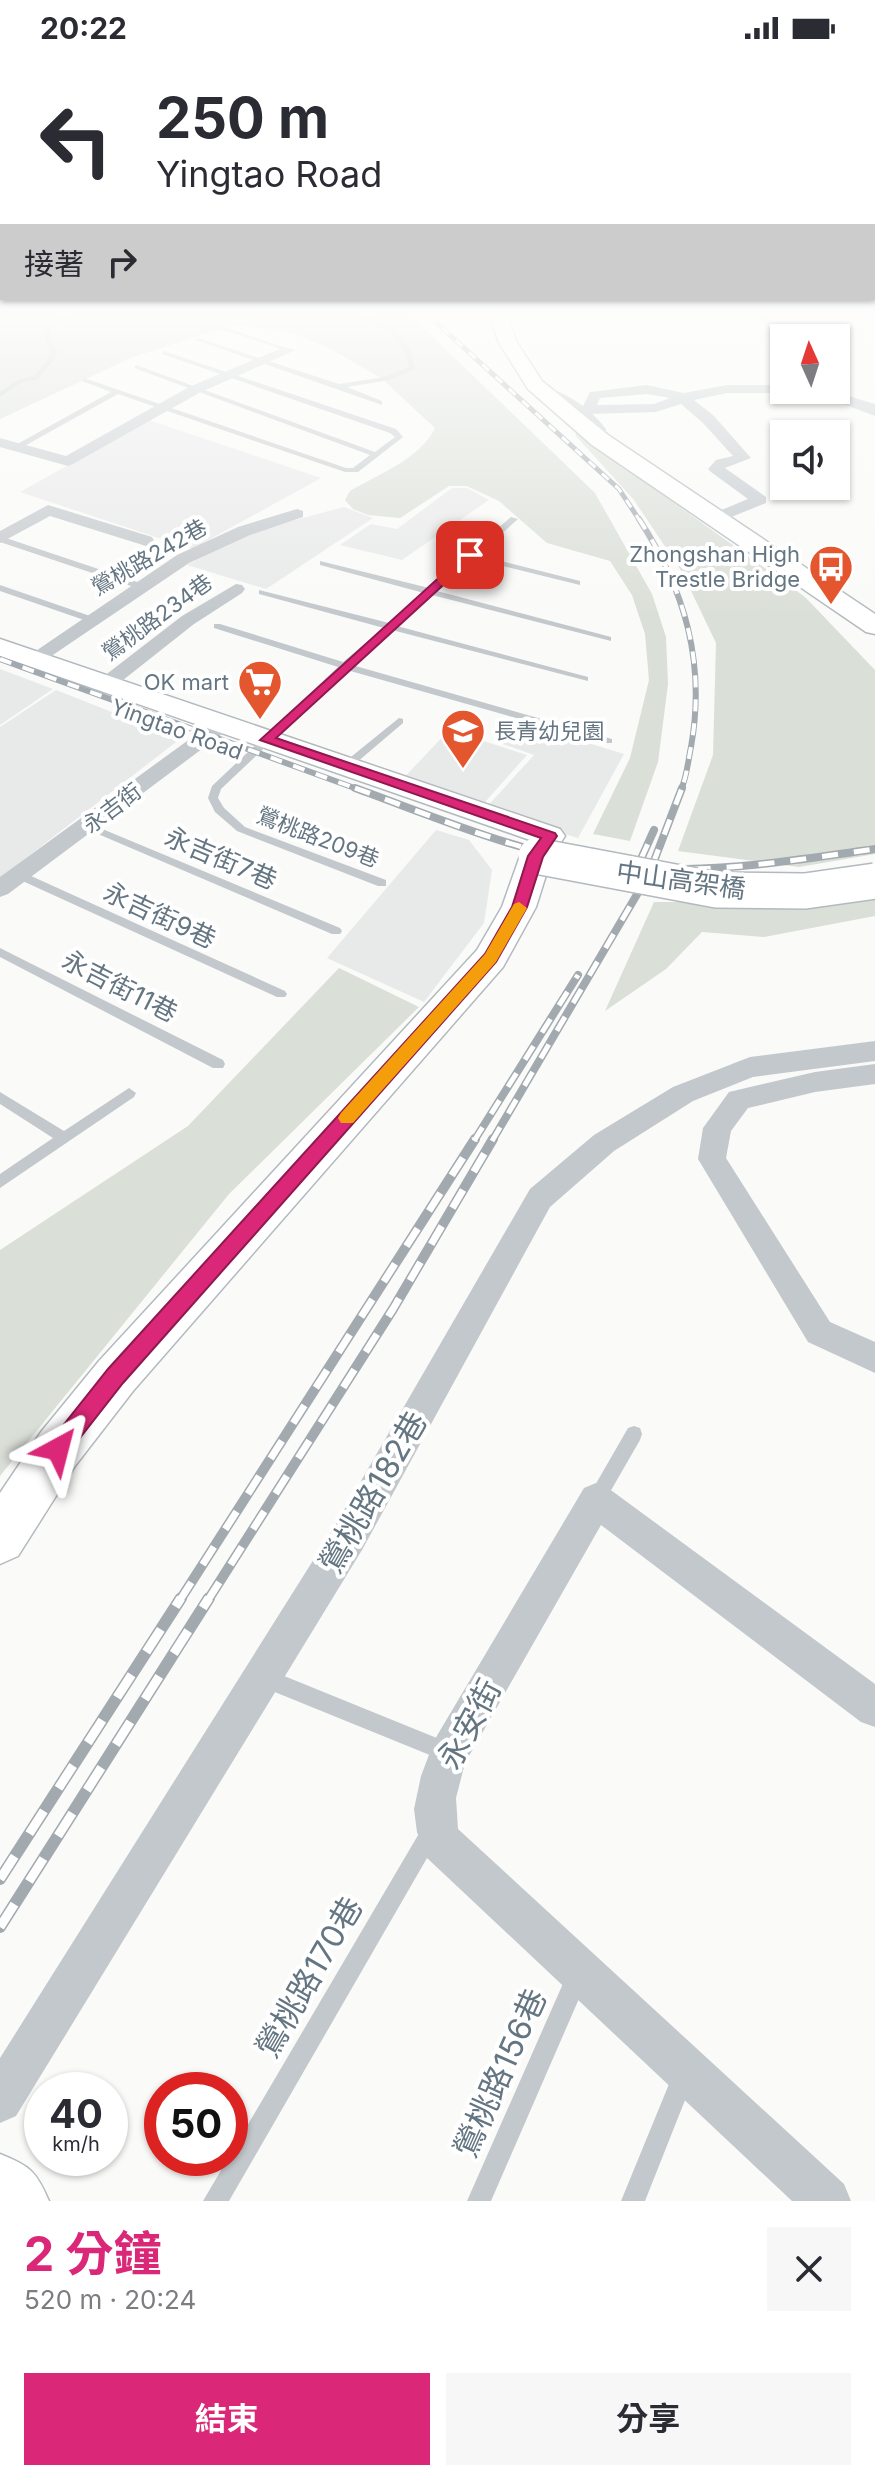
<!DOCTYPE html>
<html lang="zh-TW">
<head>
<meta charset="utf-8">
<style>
	:root { --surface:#fff; --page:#f7f7f7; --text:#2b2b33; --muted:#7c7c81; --accent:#db2777 }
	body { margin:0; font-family:Inter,"Noto Sans TC",sans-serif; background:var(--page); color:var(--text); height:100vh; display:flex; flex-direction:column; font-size:30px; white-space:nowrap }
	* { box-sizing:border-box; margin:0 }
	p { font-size:26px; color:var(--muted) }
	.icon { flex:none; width:44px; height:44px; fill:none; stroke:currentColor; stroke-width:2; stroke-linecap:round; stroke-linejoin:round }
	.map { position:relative; height:2145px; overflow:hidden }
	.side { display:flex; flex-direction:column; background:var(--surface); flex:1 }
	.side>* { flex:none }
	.top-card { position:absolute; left:0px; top:0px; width:876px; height:244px; box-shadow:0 2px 6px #0004; background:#fff; color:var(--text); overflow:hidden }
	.needle { width:52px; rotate:357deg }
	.buttons { position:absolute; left:770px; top:268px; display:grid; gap:16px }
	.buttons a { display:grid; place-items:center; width:80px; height:80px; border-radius:0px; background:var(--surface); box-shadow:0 2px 6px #0004; font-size:40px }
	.speed { position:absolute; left:24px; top:2016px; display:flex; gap:16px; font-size:40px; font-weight:700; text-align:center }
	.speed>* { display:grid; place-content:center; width:104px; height:104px; border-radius:50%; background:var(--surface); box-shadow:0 2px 6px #0004; line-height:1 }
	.speed small { font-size:20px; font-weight:400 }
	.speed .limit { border:12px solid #d22; background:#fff; color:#111 }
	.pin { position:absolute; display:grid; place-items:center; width:68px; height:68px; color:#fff; margin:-34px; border-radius:16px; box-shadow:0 4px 12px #0006 }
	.me { position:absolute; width:88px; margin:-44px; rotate:38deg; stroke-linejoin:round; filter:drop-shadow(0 0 6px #0008) }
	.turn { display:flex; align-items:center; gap:28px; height:168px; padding:0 24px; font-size:36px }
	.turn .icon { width:104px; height:104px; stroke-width:2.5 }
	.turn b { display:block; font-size:56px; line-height:68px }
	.then { display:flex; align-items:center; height:76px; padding:0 24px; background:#0003; gap:16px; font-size:30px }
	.round { display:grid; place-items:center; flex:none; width:84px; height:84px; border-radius:0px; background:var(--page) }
	.overview { display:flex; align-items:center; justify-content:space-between; height:136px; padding:0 24px }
	h1 { font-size:48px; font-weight:700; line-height:60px; color:var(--accent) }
	.primary-button { display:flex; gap:16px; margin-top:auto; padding:16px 24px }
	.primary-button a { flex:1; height:92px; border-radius:0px; background:var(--accent); color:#fff; font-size:32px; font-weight:700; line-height:92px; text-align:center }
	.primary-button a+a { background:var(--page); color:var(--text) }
	.status { display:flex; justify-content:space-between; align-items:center; height:56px; padding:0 40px; background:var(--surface); direction:ltr }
	.status svg { height:22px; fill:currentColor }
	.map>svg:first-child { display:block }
	.built { fill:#e8e9e9 }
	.green { fill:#dadfd7 }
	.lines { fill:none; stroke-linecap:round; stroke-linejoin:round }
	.secondary-casing { stroke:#b3babf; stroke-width:3 }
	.lane { fill:#c3c8cc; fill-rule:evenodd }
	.street { fill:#c3c8cc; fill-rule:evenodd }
	.secondary { fill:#fff; fill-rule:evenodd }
	.rail-far4-casing { stroke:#a2aab0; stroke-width:5 }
	.rail-far3-casing { stroke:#a2aab0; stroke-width:6 }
	.rail-far2-casing { stroke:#a2aab0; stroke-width:8 }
	.rail-far1-casing { stroke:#a2aab0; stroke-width:10 }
	.rail-casing { stroke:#a2aab0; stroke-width:12 }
	.rail-far4 { stroke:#fff; stroke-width:3; stroke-dasharray:9; stroke-linecap:butt }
	.rail-far3 { stroke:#fff; stroke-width:4; stroke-dasharray:12; stroke-linecap:butt }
	.rail-far2 { stroke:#fff; stroke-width:5; stroke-dasharray:16; stroke-linecap:butt }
	.rail-far1 { stroke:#fff; stroke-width:7; stroke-dasharray:21; stroke-linecap:butt }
	.rail { stroke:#fff; stroke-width:9; stroke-dasharray:27; stroke-linecap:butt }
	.secondary-bridge-casing { stroke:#b3babf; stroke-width:38; stroke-linecap:butt }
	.secondary-bridge { stroke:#fff; stroke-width:35 }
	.route { fill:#db2777; stroke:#8e194d; stroke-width:2 }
	.slow { fill:#f59e0b }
	.labels { text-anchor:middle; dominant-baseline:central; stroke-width:8; stroke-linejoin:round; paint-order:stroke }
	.far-poi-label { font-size:22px; fill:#657683; stroke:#fff; text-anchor:end }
	.far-street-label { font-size:22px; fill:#657683; stroke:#fff }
	.street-label { font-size:26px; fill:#657683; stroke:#fff }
	.near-street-label { font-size:32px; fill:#657683; stroke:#fff }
</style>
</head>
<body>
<div class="status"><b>20:22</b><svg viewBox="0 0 49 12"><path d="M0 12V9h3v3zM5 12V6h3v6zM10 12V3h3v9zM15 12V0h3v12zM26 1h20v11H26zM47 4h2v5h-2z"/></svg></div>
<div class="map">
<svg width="875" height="2145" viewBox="0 0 875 2145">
	<rect width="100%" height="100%" fill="#fafaf8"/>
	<!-- built -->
	<path class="built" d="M149 364 321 422 192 493 20 436Z
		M452 432H467L489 444 402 504 340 489 371 468 397 473Z
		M344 451 373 462 266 533 187 509 247 477Z
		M0 613 53 633 0 669Z
		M56 634 180 683 0 822V671Z
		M520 666 624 698 578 782 484 754 534 699 503 688Z
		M449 674 527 699 478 754 398 728Z
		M436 774 469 784 492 814 484 867 424 946 327 902Z"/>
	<!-- green -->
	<path class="green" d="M0 260H411L595 437 652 538 666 581 668 628 658 706 630 785 593 778 630 702 649 624 645 578 632 539 610 505 547 487 499 445 467 430H449L400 462 368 459 353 453 345 444 350 435C379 418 420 403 435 372L381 322 329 292 287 275 233 269 133 301 0 363Z
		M577 377 805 541 875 614V798L799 811 678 795 713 699 716 587 682 516 634 444 575 379Z
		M875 836V860L764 881 702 876 666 913 605 955 654 846H818Z
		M339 912 419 951 229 1138 0 1420V1194L188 1070Z"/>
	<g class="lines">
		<!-- secondary casing -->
		<g class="secondary-casing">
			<path id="secondary" d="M490 260H508L516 285 542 325 608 379 875 558V578L866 576 592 389 528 333 498 285Z
				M0 583 560 773 565 780 552 800 536 851 503 911 133 1335 75 1410 18 1500 0 1508V1437L41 1376 99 1305 477 894 502 851 520 800 530 784 0 600Z
				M0 2098C30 2110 36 2115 49 2145H0Z"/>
		</g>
		<!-- lane -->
		<path class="lane" d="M64 260H71L49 275 57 295 55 303 38 323 22 326 0 341V336L18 324 34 320 48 303 50 295 42 274Z
			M355 260C384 258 414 284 415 313L389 324 347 331 382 345V349L193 283 198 282 339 328 385 321 409 311C399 274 385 273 355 260Z
			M756 260H763L796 282H789Z
			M221 271H225L292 294 287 295 221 273Z
			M164 295 396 373 403 381 358 416H345L118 338 19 393 12 391 111 336 82 325 84 322 346 412H353L370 399 134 312 136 309 375 396 395 381 390 377 162 298Z
			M836 320 839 322V326L836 328Z
			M540 329C567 337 588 350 606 373L603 386 596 384 598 373C582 353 562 341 538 332Z
			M511 461 518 463 478 499 580 525V529L474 503 437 535 611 581V585L432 539 397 570 588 621V625L392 574 352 609 612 683V687H604L347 614 221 733 218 742 224 752 245 771 386 824V830H378L237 775 215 756 208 742 212 730 338 611 214 572V568H220L343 606 384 572 259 538V534L389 567 424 537 320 509V505L429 532Z
			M0 480 143 528 144 530 137 532 0 486Z
			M0 529 93 561 95 563 87 565 0 535Z
			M399 662 403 663V667L349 713H341V709Z
			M88 767 340 872 342 875 340 878H332L84 772 82 770Z
			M20 815 285 935 287 938 285 941H277L16 822 14 819Z
			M0 892 223 1004 225 1008 223 1012H213L0 901Z
			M129 1032 136 1037 134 1041 0 1132V1118L53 1082 0 1048V1036L64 1075Z
			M634 1370 640 1372 642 1378 640 1384 602 1450 596 1453 590 1450 587 1444 590 1438 628 1372Z
			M262 1611 454 1689 457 1696 454 1703 447 1706 255 1628 252 1621 255 1614Z
			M431 1766 438 1769 441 1776 438 1783 229 2145H203L424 1769Z
			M577 1911 585 1914 588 1922 491 2145H467L569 1914Z
			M684 2008 692 2011 695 2019 645 2145H621L676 2011Z"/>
		<!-- street -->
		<path class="street" d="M284 291 296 294 199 337 73 408 68 410 0 391V382L66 400 189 331Z
			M647 329 684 337 727 329H784V334H790L784 337H727L694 344 714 360 751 402 725 412 766 441V447L719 466H707L705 463 707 460 748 443 711 416 708 413 716 404 733 400 703 367 681 348 656 356 588 358 581 354 590 336ZM647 338 670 342 654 348 597 349 600 342Z
			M806 334H828L875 348V360Z
			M48 449 152 481 154 485 146 490 50 460 0 487V475Z
			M297 453 303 455V461L250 479 189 507 41 607 34 609 24 603 177 499 238 471Z
			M236 528 242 529 245 533 242 537 194 568 113 632H99L96 628 99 624 182 560Z
			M223 662 230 664 233 668 230 672 8 838 0 841V821L216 664Z
			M875 985V1005L753 1021 693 1045 614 1095 550 1151 362 1494 16 2060 0 2067V2002L336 1468 530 1133 594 1079 673 1031 750 1001Z
			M875 1008V1028L815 1036 748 1052 731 1075 726 1102 830 1266 875 1286V1317L808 1286 698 1103 703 1072 729 1036 815 1016Z
			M596 1427 608 1432 875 1628V1671L861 1666 601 1469 465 1707 456 1742 458 1773 844 2128 851 2145H792L427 1802 417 1776 414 1753 421 1720 435 1683 584 1432Z"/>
		<!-- secondary -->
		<use href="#secondary" class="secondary"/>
		<!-- rail-far4 casing -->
		<g class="rail-far4-casing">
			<path id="rail-far4" d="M429 260 619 433 640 465"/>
		</g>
		<!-- rail-far3 casing -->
		<g class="rail-far3-casing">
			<path id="rail-far3" d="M639 463C685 534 706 607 691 691 688 705 687 720 681 734
				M0 603 360 734"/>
		</g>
		<!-- rail-far2 casing -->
		<g class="rail-far2-casing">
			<path id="rail-far2" d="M355 732C438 762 523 799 612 810 700 820 789 805 875 793
				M628 832 654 774
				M474 1085 578 919
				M492 1085 649 818 682 732"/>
		</g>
		<!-- rail-far1 casing -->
		<g class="rail-far1-casing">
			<path id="rail-far1" d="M180 1544 475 1083
				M208 1544 393 1253 493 1083"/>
		</g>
		<!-- rail casing -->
		<g class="rail-casing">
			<path id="rail" d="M0 1823 181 1542
				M0 1871 209 1542"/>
		</g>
		<!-- rail-far4 -->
		<use href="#rail-far4" class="rail-far4"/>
		<!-- rail-far3 -->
		<use href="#rail-far3" class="rail-far3"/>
		<!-- rail-far2 -->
		<use href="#rail-far2" class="rail-far2"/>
		<!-- rail-far1 -->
		<use href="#rail-far1" class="rail-far1"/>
		<!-- rail -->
		<use href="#rail" class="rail"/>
		<!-- secondary-bridge casing -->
		<g class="secondary-bridge-casing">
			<path id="secondary-bridge" d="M536 800 717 834 805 835 875 825"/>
		</g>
		<!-- secondary-bridge -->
		<use href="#secondary-bridge" class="secondary-bridge"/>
	</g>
	<!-- sky -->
	<linearGradient id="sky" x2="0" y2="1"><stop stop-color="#96bcdc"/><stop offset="0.46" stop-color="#fdfdfc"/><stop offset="1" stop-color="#fdfdfc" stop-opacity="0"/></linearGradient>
	<rect width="875" height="560" fill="url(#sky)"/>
	<!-- route -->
	<path class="route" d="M466 497 476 499 276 682 555 777 557 780 543 801 527 851 496 906 123 1327 65 1401 58 1404 50 1401 47 1393 50 1386 108 1313 485 898 512 851 528 800 541 782 260 684Z"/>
	<!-- slow -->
	<path class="slow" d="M519 846 527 852 496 906 353 1067H341L338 1062 341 1057 485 898 514 848Z"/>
	<!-- icons -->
	<defs>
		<g id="bus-pin" transform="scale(2.3)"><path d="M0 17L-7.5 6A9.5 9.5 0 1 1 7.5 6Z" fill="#e4572e" stroke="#fff"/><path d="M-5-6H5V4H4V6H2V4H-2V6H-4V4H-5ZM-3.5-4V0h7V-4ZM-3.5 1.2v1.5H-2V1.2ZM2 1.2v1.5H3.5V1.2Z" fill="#fff"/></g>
		<g id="supermarket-pin" transform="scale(2.3)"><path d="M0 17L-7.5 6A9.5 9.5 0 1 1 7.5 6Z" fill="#e4572e" stroke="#fff"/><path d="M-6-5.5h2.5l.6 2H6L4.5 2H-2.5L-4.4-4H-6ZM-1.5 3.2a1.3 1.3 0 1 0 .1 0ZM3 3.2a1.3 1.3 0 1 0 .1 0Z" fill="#fff"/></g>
		<g id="school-pin" transform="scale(2.3)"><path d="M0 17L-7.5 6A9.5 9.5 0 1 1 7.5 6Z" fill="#e4572e" stroke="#fff"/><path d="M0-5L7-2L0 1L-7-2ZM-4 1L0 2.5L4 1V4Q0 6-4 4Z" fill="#fff"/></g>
	</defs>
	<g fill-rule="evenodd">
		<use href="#bus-pin" x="831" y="511"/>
		<use href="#supermarket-pin" x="260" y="626"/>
		<use href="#school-pin" x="463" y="675"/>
	</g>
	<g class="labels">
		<!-- far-poi labels -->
		<g class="far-poi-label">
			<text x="800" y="498">Zhongshan High<tspan x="800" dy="25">Trestle Bridge</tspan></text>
			<text x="229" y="626">OK mart</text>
			<text x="494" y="675" text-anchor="start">長青幼兒園</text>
		</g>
		<!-- far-street labels -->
		<g class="far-street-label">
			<text transform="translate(149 501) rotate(-30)">鶯桃路242巷</text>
			<text transform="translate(157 561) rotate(-36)">鶯桃路234巷</text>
			<text transform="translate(177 673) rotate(20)">Yingtao Road</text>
			<text transform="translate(112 752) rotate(-37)">永吉街</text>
			<text transform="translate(318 781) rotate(21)">鶯桃路209巷</text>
		</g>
		<!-- street labels -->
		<g class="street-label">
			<text transform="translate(221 802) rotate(23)">永吉街7巷</text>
			<text transform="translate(681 824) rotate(8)">中山高架橋</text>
			<text transform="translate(160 859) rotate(25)">永吉街9巷</text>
			<text transform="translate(120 930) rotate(27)">永吉街11巷</text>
		</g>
		<!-- near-street labels -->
		<g class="near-street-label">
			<text transform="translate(373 1436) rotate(-60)">鶯桃路182巷</text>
			<text transform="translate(469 1668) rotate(-62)">永安街</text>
			<text transform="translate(309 1921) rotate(-60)">鶯桃路170巷</text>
			<text transform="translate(500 2017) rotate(-66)">鶯桃路156巷</text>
		</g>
	</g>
</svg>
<div class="buttons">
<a><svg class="needle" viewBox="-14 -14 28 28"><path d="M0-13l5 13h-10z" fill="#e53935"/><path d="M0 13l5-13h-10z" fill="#7c7c81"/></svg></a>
<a><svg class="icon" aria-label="sound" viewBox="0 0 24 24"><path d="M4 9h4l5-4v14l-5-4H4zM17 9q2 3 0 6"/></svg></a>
</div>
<div class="speed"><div>40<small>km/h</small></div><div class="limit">50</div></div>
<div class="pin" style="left:470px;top:499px;background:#d93025"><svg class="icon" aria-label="arrive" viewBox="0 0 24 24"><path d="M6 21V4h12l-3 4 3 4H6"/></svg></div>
<svg class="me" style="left:58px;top:1393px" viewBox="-20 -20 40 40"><path d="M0-17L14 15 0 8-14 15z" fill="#db2777" stroke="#fff" stroke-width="4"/></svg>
<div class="top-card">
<div class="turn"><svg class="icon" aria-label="left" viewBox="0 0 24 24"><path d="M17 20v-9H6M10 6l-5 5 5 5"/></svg><div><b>250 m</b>Yingtao Road</div></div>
<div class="then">接著<svg class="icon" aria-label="right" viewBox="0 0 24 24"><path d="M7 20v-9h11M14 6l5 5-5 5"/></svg></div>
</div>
</div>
<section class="side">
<div class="overview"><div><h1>2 分鐘</h1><p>520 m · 20:24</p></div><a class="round"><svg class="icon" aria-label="close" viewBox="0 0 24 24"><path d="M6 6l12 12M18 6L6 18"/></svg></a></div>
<div class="primary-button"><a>結束</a><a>分享</a></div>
</section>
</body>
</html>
